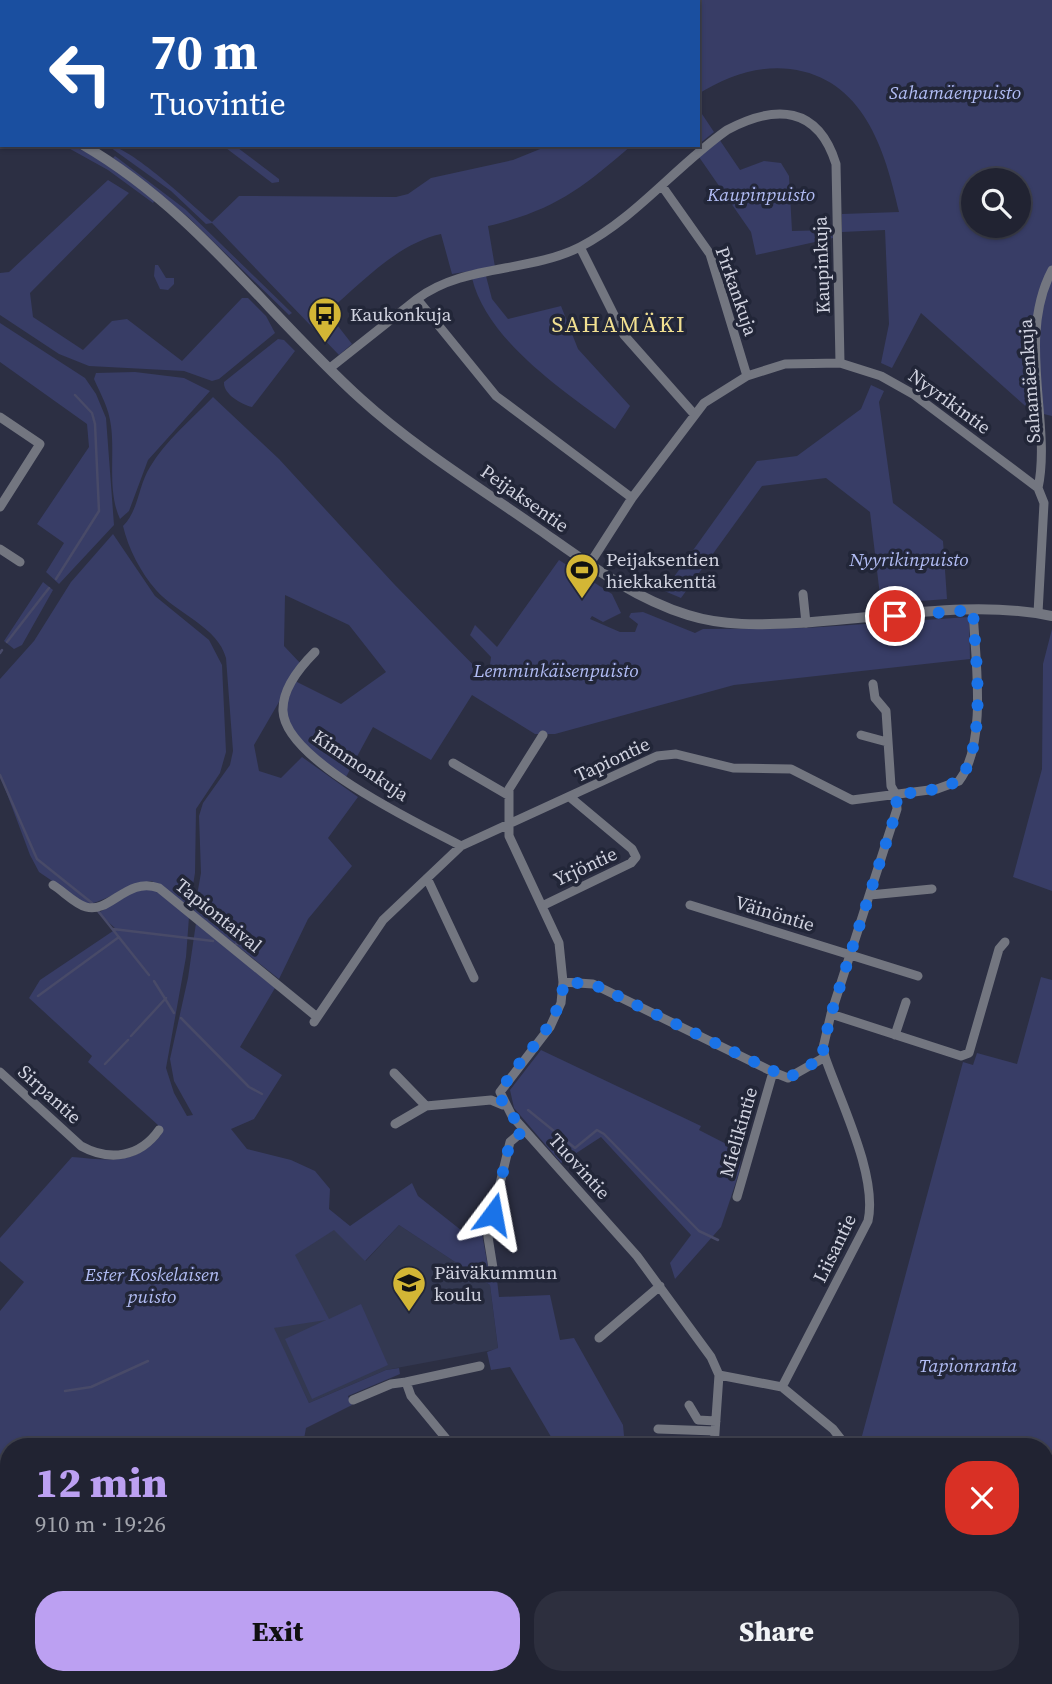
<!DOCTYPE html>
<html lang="en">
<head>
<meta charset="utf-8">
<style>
	:root { --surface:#212332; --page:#2d2f3e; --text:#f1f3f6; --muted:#a2a4ac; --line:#3e404d; --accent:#bca0f2 }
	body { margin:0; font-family:"Source Serif 4",serif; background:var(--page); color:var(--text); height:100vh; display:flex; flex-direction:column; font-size:26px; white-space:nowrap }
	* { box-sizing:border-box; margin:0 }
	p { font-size:23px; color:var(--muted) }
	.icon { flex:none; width:38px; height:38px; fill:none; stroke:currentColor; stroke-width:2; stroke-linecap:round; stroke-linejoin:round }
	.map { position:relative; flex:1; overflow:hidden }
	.side { position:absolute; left:0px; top:1438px; width:1054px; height:247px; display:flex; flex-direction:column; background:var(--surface); border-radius:28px 28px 0 0; box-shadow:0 2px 5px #0004,0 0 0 2px var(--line) }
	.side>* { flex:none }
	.banner { position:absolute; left:0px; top:0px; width:700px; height:147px; box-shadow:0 2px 5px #0004,0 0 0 2px var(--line); background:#1a4fa0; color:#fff; overflow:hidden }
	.tools { position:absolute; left:961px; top:168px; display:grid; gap:14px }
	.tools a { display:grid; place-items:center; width:70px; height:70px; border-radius:50%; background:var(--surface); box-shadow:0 2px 5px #0004,0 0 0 2px var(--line); font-size:35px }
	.pin { position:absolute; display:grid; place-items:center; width:60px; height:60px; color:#fff; margin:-30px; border:4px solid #fff; border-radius:50%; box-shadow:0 2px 7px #0007 }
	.me { position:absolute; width:77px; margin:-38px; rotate:13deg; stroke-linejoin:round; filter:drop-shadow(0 0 5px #0008) }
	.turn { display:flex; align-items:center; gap:24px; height:147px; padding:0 35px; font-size:32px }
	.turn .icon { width:91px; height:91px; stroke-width:2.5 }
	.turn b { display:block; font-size:49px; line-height:60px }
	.round { display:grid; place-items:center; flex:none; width:74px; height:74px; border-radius:28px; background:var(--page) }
	.head { display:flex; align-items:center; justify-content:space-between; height:119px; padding:0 35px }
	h1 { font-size:42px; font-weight:800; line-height:52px; color:var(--accent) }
	.button { display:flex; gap:14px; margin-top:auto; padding:14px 35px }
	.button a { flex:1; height:80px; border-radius:28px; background:var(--accent); color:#111; font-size:28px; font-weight:800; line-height:80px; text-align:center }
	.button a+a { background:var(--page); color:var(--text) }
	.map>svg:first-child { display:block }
	.built { fill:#333851 }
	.green { fill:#383d66; fill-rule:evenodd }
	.water { fill:#0e0f34; stroke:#484a68; stroke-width:2 }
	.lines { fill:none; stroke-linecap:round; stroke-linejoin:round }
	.stream { stroke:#484a68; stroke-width:2.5 }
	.minor { stroke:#737680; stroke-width:9 }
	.tertiary { stroke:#737680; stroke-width:10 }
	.route { stroke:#1a73e8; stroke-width:12; stroke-dasharray:0 21.6 }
	.labels { text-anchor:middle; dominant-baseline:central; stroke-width:7; stroke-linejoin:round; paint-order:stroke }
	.park-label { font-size:19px; font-style:italic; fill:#b2bdf5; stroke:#222638 }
	.street-label { font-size:19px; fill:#d1d3e0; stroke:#222638 }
	.poi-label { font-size:19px; fill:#d1d3e0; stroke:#222638; text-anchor:start }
	.quarter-label { font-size:23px; letter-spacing:2px; fill:#f2e091; stroke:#222638 }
</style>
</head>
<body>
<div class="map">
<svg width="1052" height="1684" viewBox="0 0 1052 1684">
	<rect width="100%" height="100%" fill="#2c2f43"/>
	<!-- built -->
	<path class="built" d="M399 1225 490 1285 498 1349 386 1370 309 1403 273 1328 300 1321 294 1255 334 1229 366 1261Z"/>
	<!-- green -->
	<path class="green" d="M0 0H42L2 2 0 67Z
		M692 0H1052V416L1031 411 921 313 892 368 881 363 889 324 885 230 842 232V214L899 212C885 149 863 78 790 69 757 65 726 77 698 94V2H690ZM973 180H1018V226H973Z
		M698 108 714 132 698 145Z
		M719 139 740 170 764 161 781 163 789 176 792 231 832 230 833 238 756 255 751 232 699 157Z
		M63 145C87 145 135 185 155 200L153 203 108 170Z
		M107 145C129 145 193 206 212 222L239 196 396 197 408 194 431 178 513 160 550 145H632C581 189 555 210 488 226L495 267 452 274 441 234C396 244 361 284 327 312L352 344 339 355 212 223 206 224 171 191Z
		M222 145H234L279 179V182L272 183Z
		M115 156 185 209 292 313 289 315 188 217 113 158Z
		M108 180 129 193 30 293 33 317 83 350 112 321 127 319 182 361 242 298H248L266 316 275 333 219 379 212 381 184 371 89 366 59 354 0 315V273L9 272Z
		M155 265H158L166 278H174V284L168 290 160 289 154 276Z
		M486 276 492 299 508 319 561 306 578 349 630 406 615 429C565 392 487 341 472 278Z
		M0 323 85 378 96 394 106 418 114 525 59 584 46 572 64 543 37 524 89 447 87 424 0 362Z
		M278 339 284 340 295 351 252 407C241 404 223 394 224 382Z
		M135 372 184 378 210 391 148 460 129 511 120 519C107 491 115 455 111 426 109 408 101 395 94 379L96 373Z
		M871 385 884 391 879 402 893 503 943 541 947 599 881 604 870 512 826 478 762 486 681 598 655 587 671 581 757 461 797 456 861 409Z
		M213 397 279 459 394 584 488 680 491 657 470 635 475 625 497 647 559 560 612 594 621 613 603 622 592 616 590 619 620 632H635L638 624 629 617 631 613 643 612 695 633 703 629 806 628 969 617 970 659 734 685 555 734H535L472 695 431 760 373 727 346 777C324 761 289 743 286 713 285 704 292 691 295 681L341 704 386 672 349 625 285 595 284 646 301 664 254 745 259 771 281 778 302 757 358 797 328 838 352 866 308 919 279 979 194 912 201 873 199 816 203 803 230 765 233 751 226 658C218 627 176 613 156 590 141 573 128 548 123 526 139 510 138 486 150 467 165 441 192 419 213 397Z
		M113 534 155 596 209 640 222 665 226 752 220 773 196 809 195 873 189 909 152 881C129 884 99 905 86 904L39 872 30 855 0 775V679L34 641 71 582Z
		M43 582 53 590 22 645 14 649 4 641Z
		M1052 629V891L1013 877 1042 769 1043 664Z
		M139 889H154L189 917 186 957 166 1068 174 1093 187 1116 193 1115 174 1081 170 1059 188 978 196 923 275 988 240 1047 282 1075 254 1119 231 1129 247 1149 291 1160 315 1171 330 1189 329 1209 350 1226 412 1183 418 1196 471 1238 482 1234 489 1272 496 1271 499 1297 550 1295 560 1340 574 1338 623 1425 625 1447H557L510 1367 491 1370 487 1352 498 1348 490 1285 399 1225 365 1261 334 1230 295 1255 329 1319 361 1304 388 1365 312 1399 285 1339 326 1320 274 1328 309 1403 386 1370 399 1368 400 1374 348 1396 352 1405 306 1428 304 1439 311 1447H9V1486L0 1473V1311L24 1282 0 1261V1238L72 1157C109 1160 135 1166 161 1135L158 1125 88 1062 92 1056 29 998 40 980 116 929 98 913Z
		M1041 977 1052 980V1612L1047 1617 1045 1447H906L887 1440 877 1447H859L963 1062 973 1065 977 1053 1017 1064Z
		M541 1050 701 1126 699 1130 742 1152 739 1173 721 1227 675 1279 670 1263 691 1235 601 1137 561 1163 514 1108 510 1090Z
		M663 1676 685 1677 698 1684H660Z
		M802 1676H1023L1027 1684H799Z"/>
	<!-- water -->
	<path class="water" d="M1052 1612C1052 1624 1052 1640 1052 1652 1049 1665 1046 1670 1052 1684H1027L1023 1677 1045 1676V1622Z"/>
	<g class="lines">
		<!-- stream -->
		<path class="stream" d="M229 2 231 0
			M56 579 99 511 95 424 92 413 75 395
			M7 642 49 588
			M0 653 2 650
			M0 775 37 859 92 903
			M98 911 149 975
			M113 929 213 941
			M236 944H238
			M154 981 174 1013
			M38 996 119 937
			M181 1018 249 1087 262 1094
			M131 1036 166 998
			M105 1064 128 1040
			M528 1110 575 1148 597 1130 604 1134 699 1231 718 1240
			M65 1391 91 1387 148 1361"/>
		<!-- minor -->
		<path class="minor" d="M70 2 71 0
			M0 81 2 79
			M662 186 710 254 747 376
			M580 247 624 335 694 414
			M417 299C463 264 528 273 580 247 636 218 676 166 727 130 776 104 818 106 836 164L840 363
			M330 368 417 299 496 396 632 498
			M0 417 40 444 0 507
			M1038 488C1052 424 1016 338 1052 270
			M0 549 20 562
			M589 565 632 498 704 403 747 376 785 364 840 363 881 376 913 394 1038 488 1044 503 1038 613
			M803 594 806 623
			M315 652C300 667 282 689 283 711 285 761 420 824 461 846
			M543 735 509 789V836L559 943 563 982 561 1003 550 1027 500 1092 512 1116 637 1256 711 1357 719 1375 714 1447
			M861 735 887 742
			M453 763 508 795
			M427 878 474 978
			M53 885C63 891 75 904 86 907 110 914 127 876 159 888L317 1017
			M870 895 932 889
			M690 905 918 976
			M542 906 631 863 636 857 632 849 571 798
			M563 982 593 984 773 1072
			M831 1014 961 1056 969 1053 999 949 1005 942
			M314 1022 383 920 461 846 657 756 676 754 733 768 791 769 852 800 937 789 959 781C988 743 975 657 973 610
			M895 1035 906 1002
			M0 1072 81 1146C110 1162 140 1157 159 1130
			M394 1073 426 1106
			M395 1124 426 1106 491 1100 503 1105
			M737 1197 773 1072 788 1078 825 1057 823 1048 831 1014 897 809 896 795 891 786 886 711 875 698 873 684
			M493 1268 488 1237 491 1221 510 1142 524 1130
			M599 1338 660 1286
			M719 1375 782 1387 868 1221C878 1176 840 1101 825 1057
			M406 1382 480 1366
			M782 1387 833 1429 847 1447
			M353 1400 391 1384 406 1382 411 1396 453 1447
			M689 1405 698 1420 716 1421
			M658 1429 715 1431
			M352 1676 358 1684
			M503 1676 506 1684
			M125 1684 136 1676"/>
		<!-- tertiary -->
		<path class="tertiary" d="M0 95 2 96
			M83 145C194 209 267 314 361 399 415 448 480 488 540 530 587 563 633 598 688 615 723 626 760 625 796 623 877 619 972 599 1052 616
			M1045 1629 1052 1630
			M0 1631 9 1634
			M177 1676 194 1684
			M717 1676 735 1680 754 1676
			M457 1684 465 1676"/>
	</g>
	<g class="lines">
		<!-- route -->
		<path class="route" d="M493 1214 510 1142 524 1130 503 1105 500 1093C523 1048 556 1037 564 982L593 984 788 1078 824 1057 823 1048 831 1014 897 809 896 795 937 789 959 781C988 742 975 657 973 610L895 616"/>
	</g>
	<!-- icons -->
	<defs>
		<g id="bus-pin" transform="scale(1.75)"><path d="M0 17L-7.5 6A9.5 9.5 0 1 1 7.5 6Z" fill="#d3b635" stroke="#222638"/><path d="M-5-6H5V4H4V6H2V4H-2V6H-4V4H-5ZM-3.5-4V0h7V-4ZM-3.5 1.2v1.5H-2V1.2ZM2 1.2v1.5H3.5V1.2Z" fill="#111"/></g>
		<g id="stadium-pin" transform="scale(1.75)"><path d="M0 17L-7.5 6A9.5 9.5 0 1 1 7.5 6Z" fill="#d3b635" stroke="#222638"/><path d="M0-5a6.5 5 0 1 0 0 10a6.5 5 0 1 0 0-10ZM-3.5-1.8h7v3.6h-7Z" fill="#111"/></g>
		<g id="school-pin" transform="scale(1.75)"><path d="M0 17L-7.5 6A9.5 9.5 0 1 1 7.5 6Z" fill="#d3b635" stroke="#222638"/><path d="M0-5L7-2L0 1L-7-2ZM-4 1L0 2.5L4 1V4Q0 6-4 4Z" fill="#111"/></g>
	</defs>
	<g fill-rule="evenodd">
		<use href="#bus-pin" x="325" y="314"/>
		<use href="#stadium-pin" x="582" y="570"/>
		<use href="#school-pin" x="409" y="1283"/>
	</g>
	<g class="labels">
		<!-- park labels -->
		<g class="park-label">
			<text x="955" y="92">Sahamäenpuisto</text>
			<text x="761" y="194">Kaupinpuisto</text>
			<text x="909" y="559">Nyyrikinpuisto</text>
			<text x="556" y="670">Lemminkäisenpuisto</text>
			<text x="152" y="1274">Ester Koskelaisen<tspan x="152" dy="22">puisto</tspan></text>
			<text x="968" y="1365">Tapionranta</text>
		</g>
		<!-- street labels -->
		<g class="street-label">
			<text transform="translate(821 265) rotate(-92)">Kaupinkuja</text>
			<text transform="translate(737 291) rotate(71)">Pirkankuja</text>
			<text transform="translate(1029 381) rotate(-94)">Sahamäenkuja</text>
			<text transform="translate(950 401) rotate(36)">Nyyrikintie</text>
			<text transform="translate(525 498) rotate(35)">Peijaksentie</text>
			<text transform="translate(612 759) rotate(-25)">Tapiontie</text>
			<text transform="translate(361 765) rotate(34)">Kimmonkuja</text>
			<text transform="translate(585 866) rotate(-25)">Yrjöntie</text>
			<text transform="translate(775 913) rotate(17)">Väinöntie</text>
			<text transform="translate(219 915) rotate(39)">Tapiontaival</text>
			<text transform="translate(50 1094) rotate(42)">Sirpantie</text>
			<text transform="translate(738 1132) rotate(-74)">Mielikintie</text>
			<text transform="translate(580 1166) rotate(48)">Tuovintie</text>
			<text transform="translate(834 1248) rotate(-64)">Liisantie</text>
		</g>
		<!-- poi labels -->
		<g class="poi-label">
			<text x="350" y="314">Kaukonkuja</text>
			<text x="606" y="559">Peijaksentien<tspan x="606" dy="22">hiekkakenttä</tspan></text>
			<text x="434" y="1272">Päiväkummun<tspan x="434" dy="22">koulu</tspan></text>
		</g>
		<!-- quarter labels -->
		<g class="quarter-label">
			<text x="619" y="324">SAHAMÄKI</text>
		</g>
	</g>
</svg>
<div class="tools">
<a><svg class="icon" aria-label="search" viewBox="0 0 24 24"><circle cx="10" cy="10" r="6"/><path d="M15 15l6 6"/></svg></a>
</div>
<div class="pin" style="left:895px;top:616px;background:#d93025"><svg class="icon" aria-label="arrive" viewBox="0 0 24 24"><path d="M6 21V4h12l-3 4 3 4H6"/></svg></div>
<svg class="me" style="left:493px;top:1214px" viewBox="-20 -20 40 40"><path d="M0-17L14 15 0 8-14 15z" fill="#1a73e8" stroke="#fff" stroke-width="4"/></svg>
<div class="banner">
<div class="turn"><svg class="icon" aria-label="left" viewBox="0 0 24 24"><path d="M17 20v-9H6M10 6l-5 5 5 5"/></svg><div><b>70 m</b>Tuovintie</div></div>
</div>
<section class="side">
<div class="head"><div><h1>12 min</h1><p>910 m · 19:26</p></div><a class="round" style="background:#d93025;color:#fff"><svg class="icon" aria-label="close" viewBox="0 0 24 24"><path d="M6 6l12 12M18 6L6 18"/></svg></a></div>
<div class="button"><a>Exit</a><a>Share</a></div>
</section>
</div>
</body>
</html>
